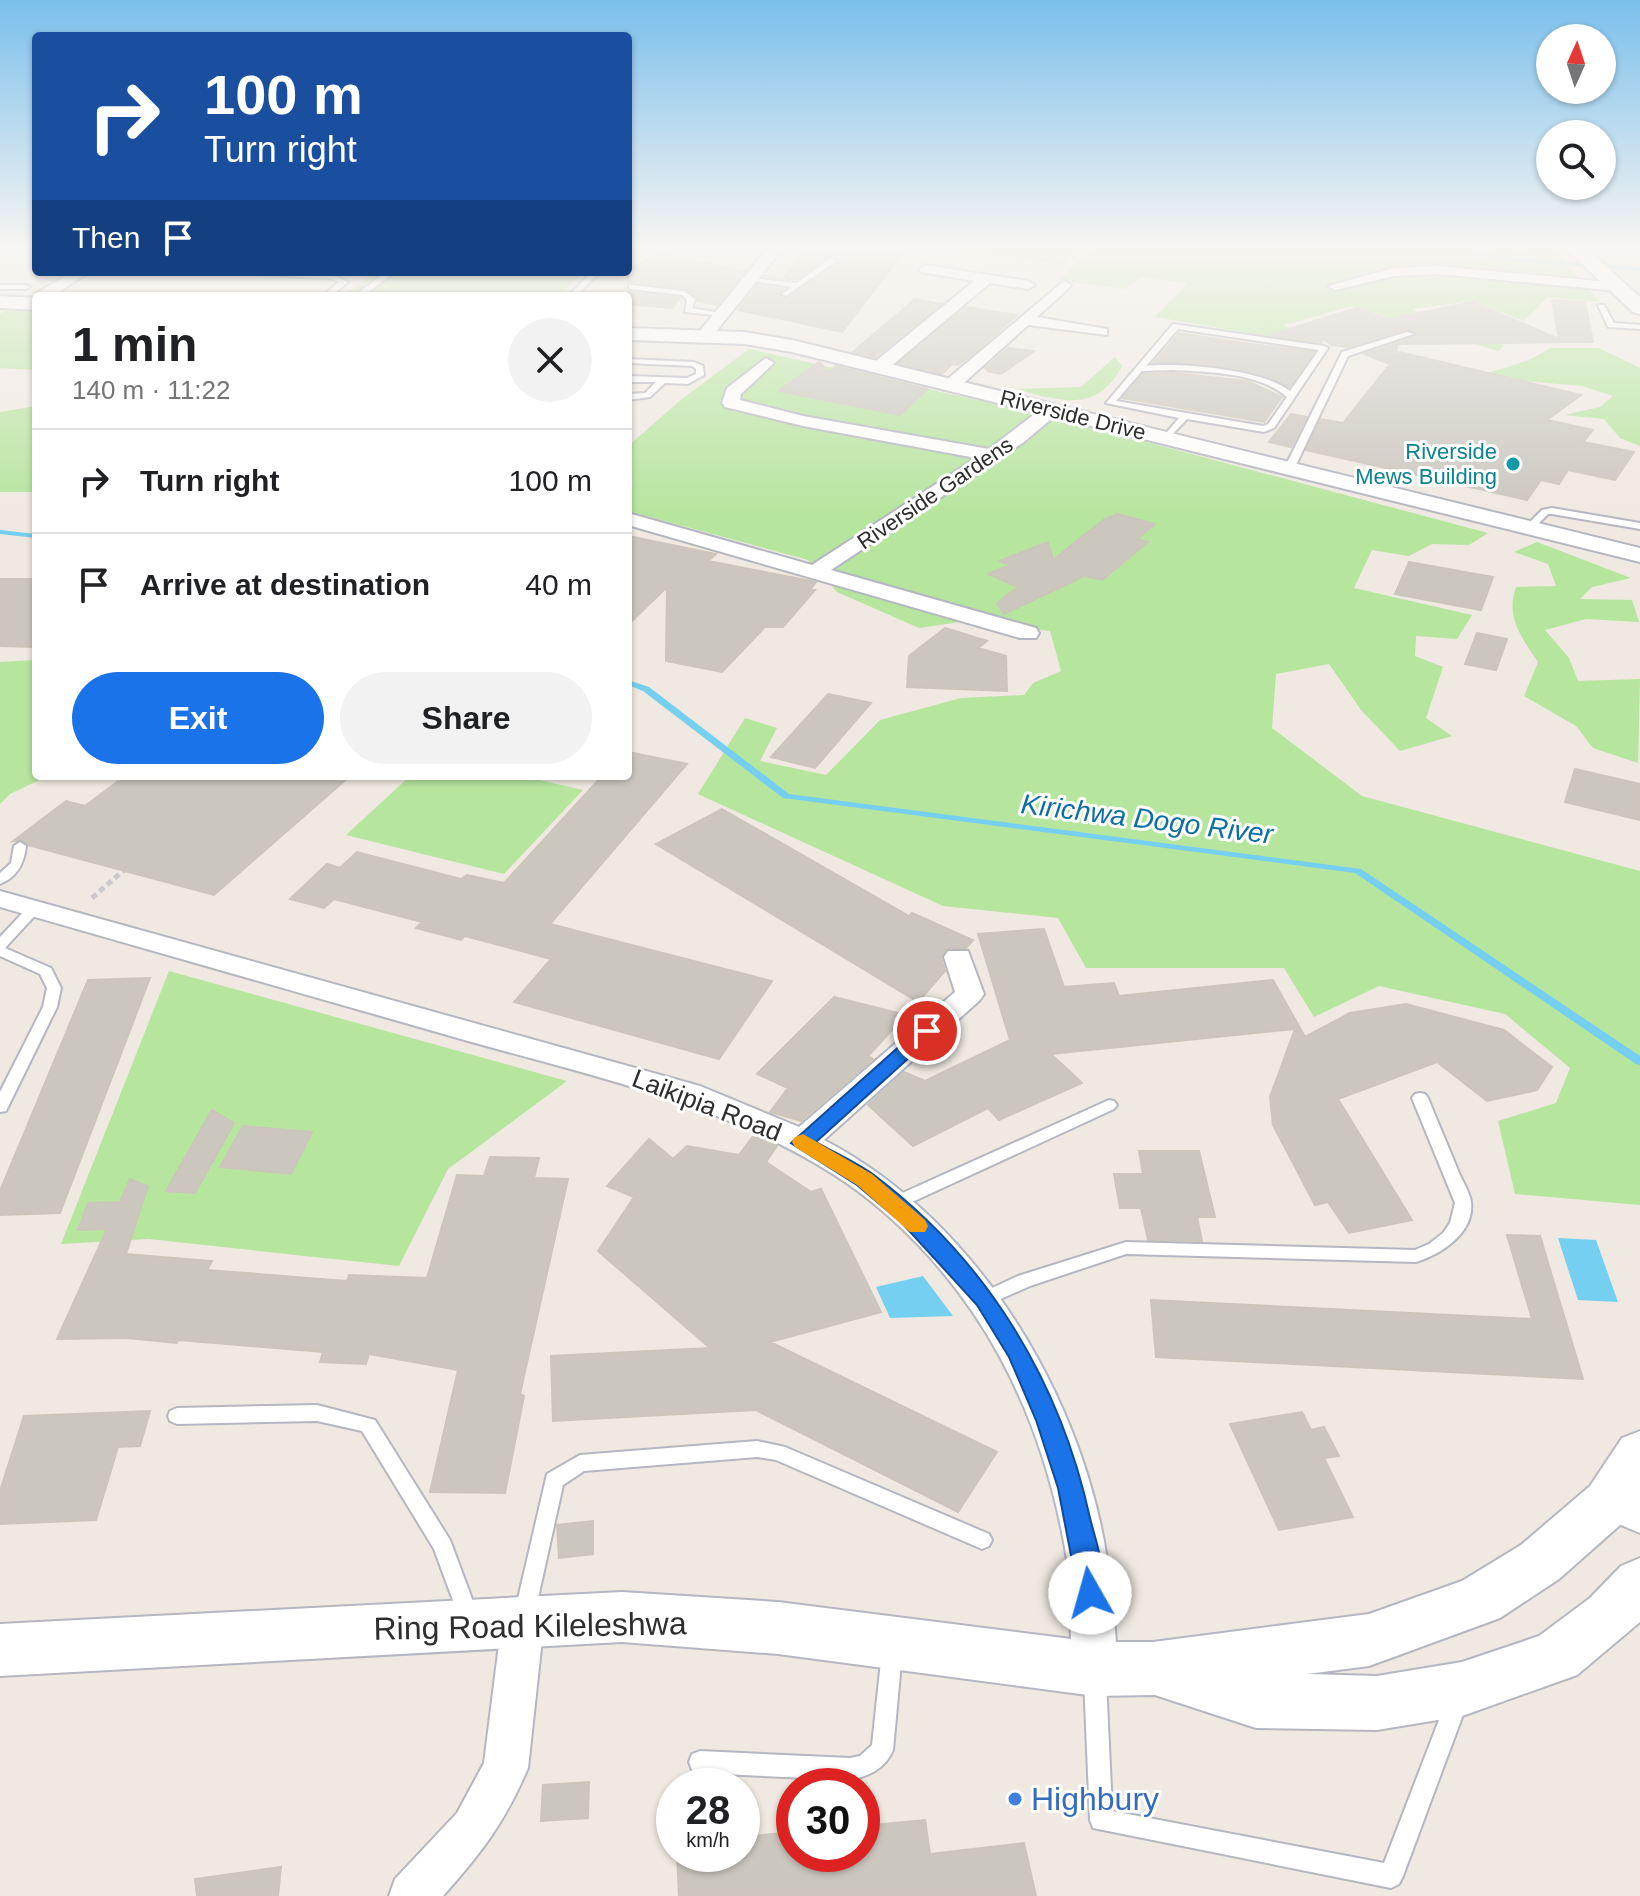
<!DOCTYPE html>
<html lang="en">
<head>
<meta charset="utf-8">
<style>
	:root { --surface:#fff; --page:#f2f2f2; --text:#202124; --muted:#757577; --line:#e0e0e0; --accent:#1a73e8 }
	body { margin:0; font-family:Arial,sans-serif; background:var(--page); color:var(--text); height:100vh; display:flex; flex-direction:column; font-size:30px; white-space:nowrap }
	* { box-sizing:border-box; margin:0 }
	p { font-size:26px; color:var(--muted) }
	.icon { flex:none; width:44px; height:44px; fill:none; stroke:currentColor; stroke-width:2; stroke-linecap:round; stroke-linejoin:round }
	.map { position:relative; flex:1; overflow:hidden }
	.drawer { position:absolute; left:32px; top:292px; width:600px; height:488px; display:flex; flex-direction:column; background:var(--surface); border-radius:8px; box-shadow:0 2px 6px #0004 }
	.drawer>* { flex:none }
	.hud { position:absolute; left:32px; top:32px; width:600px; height:244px; border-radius:8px; box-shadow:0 2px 6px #0004; background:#1a4fa0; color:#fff; overflow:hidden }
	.needle { width:52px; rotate:3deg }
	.fabs { position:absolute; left:1536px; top:24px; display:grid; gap:16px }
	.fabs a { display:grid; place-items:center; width:80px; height:80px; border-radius:50%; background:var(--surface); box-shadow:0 2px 6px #0004; font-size:40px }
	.speed { position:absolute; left:656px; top:1768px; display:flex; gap:16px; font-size:40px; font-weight:700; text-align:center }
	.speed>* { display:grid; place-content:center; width:104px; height:104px; border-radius:50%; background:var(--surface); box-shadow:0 2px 6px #0004; line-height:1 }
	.speed small { font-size:20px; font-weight:400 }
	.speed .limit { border:12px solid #d22; background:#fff; color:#111 }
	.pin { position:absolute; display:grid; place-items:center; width:68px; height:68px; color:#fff; margin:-34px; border:4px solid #fff; border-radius:50%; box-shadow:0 2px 8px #0007 }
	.me { position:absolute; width:88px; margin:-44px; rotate:353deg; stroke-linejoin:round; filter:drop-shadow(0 0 6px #0008) }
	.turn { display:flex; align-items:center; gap:28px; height:168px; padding:0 40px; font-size:36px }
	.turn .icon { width:104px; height:104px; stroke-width:2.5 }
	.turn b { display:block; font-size:56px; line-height:68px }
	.then { display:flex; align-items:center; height:76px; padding:0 40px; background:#0003; gap:16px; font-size:30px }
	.round { display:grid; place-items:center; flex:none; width:84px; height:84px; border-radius:42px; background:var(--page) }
	.head { display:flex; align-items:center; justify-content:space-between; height:136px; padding:0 40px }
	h1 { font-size:48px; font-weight:800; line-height:60px }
	.action { display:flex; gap:16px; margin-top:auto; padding:16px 40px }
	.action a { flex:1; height:92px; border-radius:48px; background:var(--accent); color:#fff; font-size:32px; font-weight:800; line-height:92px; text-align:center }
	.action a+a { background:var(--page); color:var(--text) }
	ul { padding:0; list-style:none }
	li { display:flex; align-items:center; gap:24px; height:104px; padding:0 40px; border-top:2px solid var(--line) }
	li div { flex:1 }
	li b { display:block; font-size:30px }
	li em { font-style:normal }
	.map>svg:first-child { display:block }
	.green { fill:#b6e59e }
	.water { fill:#75cff0 }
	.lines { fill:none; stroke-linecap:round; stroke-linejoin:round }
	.stream { fill:#75cff0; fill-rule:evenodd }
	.building { fill:#cbc7bf; stroke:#cbc5ba; stroke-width:2 }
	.service-casing { stroke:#b4b7c1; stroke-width:4 }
	.minor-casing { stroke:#b4b7c1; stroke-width:4 }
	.tertiary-casing { stroke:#b4b7c1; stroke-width:4 }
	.secondary-casing { stroke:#b4b7c1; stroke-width:4 }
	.path { stroke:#c9c9c9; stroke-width:5; stroke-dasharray:6 4; stroke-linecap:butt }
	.service { fill:#fff; fill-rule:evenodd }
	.minor { fill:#fff; fill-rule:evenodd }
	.tertiary { fill:#fff; fill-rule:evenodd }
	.secondary { fill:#fff; fill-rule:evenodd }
	.route { fill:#1a73e8; stroke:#114b97; stroke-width:2 }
	.slow { fill:#f59e0b }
	.culture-dot { fill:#0f9aa8; stroke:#fff; stroke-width:3 }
	.shop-dot { fill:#3f7fe0; stroke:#fff; stroke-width:3 }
	.labels { text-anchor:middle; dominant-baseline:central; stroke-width:6; stroke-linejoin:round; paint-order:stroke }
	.far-street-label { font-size:22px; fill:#2e2e2e; stroke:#fff }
	.far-culture-label { font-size:22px; fill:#0d838f; stroke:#fff; text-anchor:end }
	.street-label { font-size:26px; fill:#2e2e2e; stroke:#fff }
	.water-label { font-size:28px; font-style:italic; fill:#0d6fa3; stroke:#fff }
	.near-street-label { font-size:32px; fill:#2e2e2e; stroke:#fff }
	.near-shop-label { font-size:32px; fill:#366cbe; stroke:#fff; text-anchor:start }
</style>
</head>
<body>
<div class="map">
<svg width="1640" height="1896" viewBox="0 0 1640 1896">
	<rect width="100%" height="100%" fill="#efe9e1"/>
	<!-- green -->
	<path class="green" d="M956 248H1085L1066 265 954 250Z
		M1093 248H1503L1523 252C1531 246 1544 248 1554 249L1600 302 1547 297 1524 321 1472 301 1412 309 1475 339 1504 345 1498 351 1352 306 1284 325 1320 345 1155 317 1187 284 1142 277 1124 289 1058 280Z
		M362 272H585L558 296H342L369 277Z
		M12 310 36 311V370L0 368V313Z
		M1551 348H1599L1640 368V446L1620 438 1604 419 1564 415 1600 407 1613 396 1582 386 1524 381 1507 394 1485 374 1529 360Z
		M749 349 1053 417 1488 533 1469 545 1432 544 1409 556 1372 550 1354 588 1472 615 1457 639 1416 636 1415 656 1443 667 1426 718 1452 736 1400 751 1361 710 1329 664 1276 674 1272 728 1362 796 1640 871V1205L1515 1194 1498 1121 1556 1103 1570 1068 1505 1014 1379 986 1314 1017 1284 968H1086L1058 918 943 906 698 794 745 718 777 728 760 761 826 775 880 720 961 698 1024 695 1033 683 1061 671 1050 631 960 622 919 628 837 592 808 560 628 511V446L682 399Z
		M1115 357 1122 366C1097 414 1060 401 1016 389L1081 387Z
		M36 406V492H0V412Z
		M1537 542 1631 578 1592 587 1580 599 1632 600 1639 622 1586 619 1545 630 1569 658 1578 681 1640 679 1638 763 1593 748 1576 726 1524 696 1538 662C1522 638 1505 617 1516 587L1556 586 1548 564 1514 552Z
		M36 660V776H48L10 794 0 804V662Z
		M410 776H522L583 790 504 874 346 835Z
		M169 971 567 1081 448 1169 399 1266 148 1239 61 1244Z"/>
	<!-- water -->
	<path class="water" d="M1558 1238 1596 1240 1618 1302 1578 1300Z
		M923 1276 953 1316 890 1318 876 1287Z"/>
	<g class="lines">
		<!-- stream -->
		<path class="stream" d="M1446 248H1457L1498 256 1640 267V271L1498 260Z
			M0 530 36 534V538L0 534Z
			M628 680 649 687 789 794 1361 869 1640 1056V1065L1636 1064 1355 873 783 798 643 691 628 685Z"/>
	</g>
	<!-- building -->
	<path class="building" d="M809 248H907L842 332 738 310 757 285 784 289 779 295 788 298 839 262 827 257 796 280 764 276 783 278Z
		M657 254 745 271 717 305 697 301 684 288 628 282V270Z
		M628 292H629L680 298 672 308 628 304Z
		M915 299 942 304 875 357 853 352Z
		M1552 300 1585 302 1593 342 1397 344 1396 357 1400 352 1581 395 1547 420 1593 430 1583 442 1634 452 1615 480 1568 470 1559 484 1541 480 1527 500 1306 450 1321 419 1343 423 1390 364 1364 354 1415 337 1417 333 1406 329 1348 347 1332 345 1323 339 1321 342 1270 335 1356 308 1389 319 1473 302 1559 339Z
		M966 307 1017 315 973 354 958 365 952 364 942 374 899 363Z
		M1179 333 1244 343 1314 352 1289 387 1243 370 1153 363Z
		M1008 348 1034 351 1001 374 988 371 985 368Z
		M819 362 829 372 836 366 927 389 900 415 779 391Z
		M1172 373 1247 381 1282 397 1264 422 1122 398 1143 374Z
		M1291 414 1307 417 1291 447 1269 442Z
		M1117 514 1155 524 1137 539 1148 542 1102 580 1084 576 1004 614 997 603 1018 587 988 574 1010 565 1000 561 1048 542 1053 560 1103 520Z
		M628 536 716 554 708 561 816 582 810 590H815L783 627H765L722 672 666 661 667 587 628 625Z
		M1409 562 1493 577 1481 610 1395 594Z
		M0 579H36V647L0 646Z
		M945 628 987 641 978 648 1006 656 1007 691 907 687 909 656Z
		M1477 633 1507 639 1496 670 1465 664Z
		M828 694 871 703 815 768 771 757Z
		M628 752 687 764 550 924 772 981 719 1059 514 1002 551 959 465 936 461 940 416 928 422 922 334 899 324 908 290 899 327 864 340 868 357 852 461 879 467 875 504 883 602 776H628Z
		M1575 769 1640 784V820L1565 802Z
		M125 776H350L214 895 28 845 22 840 13 841 66 801 85 806Z
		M722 809 909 916 912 913 973 940 966 948 946 949 941 958 945 971 918 1002 656 844Z
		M1044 929 1064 987 1114 983 1119 996 1273 980 1305 1037 1350 1013 1406 1004 1504 1030 1552 1067 1537 1090 1487 1101 1437 1062 1338 1099 1412 1220 1349 1233 1328 1202 1315 1205 1273 1125 1270 1097 1295 1029 1051 1054 1082 1083 999 1120 988 1108 913 1146 868 1105 904 1072 925 1081 1010 1040 978 934Z
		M150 978 60 1213 0 1215V1191L88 980Z
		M834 997 906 1015 868 1056 873 1059 801 1121 770 1112 788 1088 757 1074Z
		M212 1110 234 1123 195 1193 166 1191Z
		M243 1126 312 1132 291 1174 220 1167Z
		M754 1135 777 1146 766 1162 811 1192 821 1189 881 1312 770 1342 997 1452 958 1512 756 1410 553 1421 551 1356 710 1348 598 1251 634 1197 607 1186 649 1139 673 1159 687 1146 739 1155Z
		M1139 1151H1199L1215 1217H1197L1202 1241 1148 1240 1141 1208H1120L1114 1174H1143Z
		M490 1157 539 1158 534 1178 568 1179 520 1394 524 1396 505 1493 430 1492 458 1370 369 1354 366 1364 320 1362 323 1352 178 1340 177 1343 127 1338 57 1339 107 1229 78 1230 88 1203 120 1202 130 1179 148 1186 126 1254 212 1261 207 1270 347 1281 349 1275 427 1278 457 1175 484 1176Z
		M1507 1235 1540 1236 1583 1379 1156 1357 1151 1300 1532 1319Z
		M150 1411 140 1446 118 1447 96 1520 0 1524V1491L24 1416Z
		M1302 1412 1311 1430 1324 1427 1339 1456 1324 1458 1353 1517 1279 1530 1230 1424Z
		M593 1521V1554L559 1558 557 1525Z
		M589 1782 588 1818 541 1821 543 1785Z
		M925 1820 930 1854 1024 1843 1036 1896H679L677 1854H742V1837L794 1832V1854H862V1826Z
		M281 1867 278 1896H197L195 1879Z"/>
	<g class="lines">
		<!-- service casing -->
		<g class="service-casing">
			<path id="service" d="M829 259 836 261 786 296 782 294 792 287 746 280 750 278 797 283Z
				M253 272 333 275 348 282 331 296H322L339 282 332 279 257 274Z
				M386 272H395L363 296H354Z
				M592 272H600L576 296H568Z
				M0 285H26L30 287 26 289H0Z
				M632 285 684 291 695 299 692 308 726 314 722 316 685 312 687 300 682 295 629 289V285Z
				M1598 305H1604L1614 323 1640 325V329L1608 327Z
				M1173 324 1324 346 1328 348 1274 428 1264 432 1187 419 1166 441 1162 438 1179 418 1106 403ZM1178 329 1319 350 1290 391C1265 370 1180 362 1146 366ZM1172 370C1208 372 1258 372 1287 397L1268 424 1263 426 1116 401 1142 371Z
				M1407 332 1414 334 1348 356 1294 469 1286 471 1284 469 1342 352Z
				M628 359 694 362 703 366 704 375 688 384 665 383 650 397 628 400V394L645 393 656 382H628V376L687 378 696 374V369L692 366 628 363Z
				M1552 508 1640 523V529L1552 514H1548L1532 530H1526V526L1542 510Z
				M20 842 26 846C24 864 17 877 0 884V873L11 863 14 846Z
				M35 904 42 908 5 948 51 968 61 988 57 1007 8 1107 6 1111 0 1112V1092L43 1007 47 988 40 974 0 956V937L30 905Z
				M1420 1093 1425 1094 1428 1098C1438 1123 1449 1148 1459 1173 1463 1182 1470 1193 1471 1202 1475 1233 1440 1255 1416 1262L1126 1254 1030 1286 985 1306 979 1304 976 1299 979 1294 1018 1276 1126 1242 1415 1250 1429 1244 1443 1233 1450 1223 1455 1203 1412 1098 1415 1094Z
				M1109 1100 1114 1101 1117 1105 1114 1109 899 1208 893 1210 887 1208 885 1204 887 1200Z
				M317 1405 375 1420 450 1540 478 1615 475 1622 468 1624 461 1622 434 1549 362 1431 317 1421 177 1424 170 1421 168 1416 170 1411 177 1408Z
				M757 1441 785 1447 989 1534 992 1540 989 1546 982 1549 776 1460 757 1457 584 1471 563 1485 534 1616 531 1623 524 1625 517 1623 514 1616 547 1474 580 1455Z
				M892 1642 899 1645 902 1652 893 1750C885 1769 869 1776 850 1780L700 1773 692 1770 689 1762 692 1754 700 1751 850 1758 860 1756 872 1745 882 1652 885 1645Z
				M1095 1669 1103 1672 1106 1679 1112 1811 1384 1863 1449 1694 1457 1691 1465 1694 1468 1701 1403 1876 1399 1884 1391 1888 1093 1828 1090 1820 1084 1679 1087 1672Z"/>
		</g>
		<!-- minor casing -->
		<g class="minor-casing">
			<path id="minor" d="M768 248H783L710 339H698V333Z
				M926 265 1028 281 1035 285 1028 289 990 283 884 372H872V364L974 281 921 272 919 269Z
				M1438 266 1618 283 1625 287 1618 291 1438 274 1394 276 1335 290 1328 286 1394 268Z
				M72 272H89L53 296 36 298 37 293Z
				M1064 281 1071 285 1069 288 1037 317 1107 329V335L1028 325 956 390H944V382Z
				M766 358 774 363 741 394 740 400 803 416 989 449 1045 406H1057V414L1024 442 831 570 1036 628 1039 633 1036 638H1020L628 525V513L812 565 976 458 803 426 725 407 722 403 727 388Z
				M0 891 700 1086 799 1127 955 992 944 957 948 951H968L984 994 980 1000 824 1140C984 1223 1096 1416 1111 1593 1114 1621 1121 1658 1110 1683L1095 1689 1080 1683C1065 1648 1074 1604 1068 1566 1057 1494 1035 1422 1000 1357 961 1285 902 1218 833 1174 723 1104 592 1076 468 1041 312 996 156 952 0 907Z
				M1609 1485 1640 1498V1533L1595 1514 1590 1502 1595 1490Z
				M523 1602 538 1608 544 1621 528 1768C505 1822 482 1852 443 1896H389L395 1879 457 1813 484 1763 502 1621 508 1608Z"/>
		</g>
		<!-- tertiary casing -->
		<g class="tertiary-casing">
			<path id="tertiary" d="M0 296 36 298V310L0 308Z
				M628 328 744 332 792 340 1640 548V562L792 352 744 344 628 340Z"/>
		</g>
		<!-- secondary casing -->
		<g class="secondary-casing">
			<path id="secondary" d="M1565 248H1586L1640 297V314L1633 312Z
				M1640 1431V1498L1628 1518 1559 1579 1500 1618 1369 1666 1307 1674 1377 1676 1462 1662 1539 1636 1590 1598 1621 1566 1640 1558V1622L1577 1675 1462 1716 1377 1730 1256 1728 1155 1695 1095 1696 778 1654 622 1642 0 1676V1624L622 1592 778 1602 1095 1642H1153L1369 1614 1462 1581 1521 1545 1590 1486 1622 1438Z"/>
		</g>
		<!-- path -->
		<path class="path" d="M92 898 124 870"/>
		<!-- service -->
		<use href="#service" class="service"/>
		<!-- minor -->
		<use href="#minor" class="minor"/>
		<!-- tertiary -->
		<use href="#tertiary" class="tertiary"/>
		<!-- secondary -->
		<use href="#secondary" class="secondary"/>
	</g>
	<!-- sky -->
	<linearGradient id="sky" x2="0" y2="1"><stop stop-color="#7abfeb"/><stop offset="0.48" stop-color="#f8f5f2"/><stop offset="1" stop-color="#f8f5f2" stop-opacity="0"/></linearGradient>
	<rect width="1640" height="514" fill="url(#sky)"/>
	<!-- route -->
	<path class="route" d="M927 1025 934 1027 937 1031 934 1035 816 1142C835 1153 856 1162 874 1175 987 1260 1060 1381 1090 1518 1096 1543 1110 1578 1099 1602L1090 1605 1080 1602 1058 1488 1036 1420 1009 1357 977 1305 902 1223 857 1185 791 1143 921 1027Z"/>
	<!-- slow -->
	<path class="slow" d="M803 1134 872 1174 925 1220 928 1226 925 1232H910L857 1185 795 1147 792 1142 795 1137Z"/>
	<!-- markers -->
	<circle class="culture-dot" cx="1513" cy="464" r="8"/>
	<circle class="shop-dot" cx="1015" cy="1799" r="8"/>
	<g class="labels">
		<!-- far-street labels -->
		<g class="far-street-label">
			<text transform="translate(1073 415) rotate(14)">Riverside Drive</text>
			<text transform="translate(935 493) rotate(-34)">Riverside Gardens</text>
		</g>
		<!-- far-culture labels -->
		<g class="far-culture-label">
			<text x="1497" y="451">Riverside<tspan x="1497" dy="25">Mews Building</tspan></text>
		</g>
		<!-- street labels -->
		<g class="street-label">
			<text transform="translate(707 1105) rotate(21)">Laikipia Road</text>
		</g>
		<!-- water labels -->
		<g class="water-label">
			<text transform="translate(1147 819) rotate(7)">Kirichwa Dogo River</text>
		</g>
		<!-- near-street labels -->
		<g class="near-street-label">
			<text transform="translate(530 1626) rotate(-1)">Ring Road Kileleshwa</text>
		</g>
		<!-- near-shop labels -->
		<g class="near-shop-label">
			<text x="1031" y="1799">Highbury</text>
		</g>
	</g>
</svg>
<div class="fabs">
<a><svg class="needle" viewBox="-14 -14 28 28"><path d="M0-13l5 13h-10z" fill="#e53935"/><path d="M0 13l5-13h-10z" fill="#757577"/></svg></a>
<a><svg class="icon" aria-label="search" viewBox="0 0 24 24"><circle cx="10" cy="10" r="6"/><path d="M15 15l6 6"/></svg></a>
</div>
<div class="speed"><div>28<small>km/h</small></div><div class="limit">30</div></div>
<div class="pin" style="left:927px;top:1031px;background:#d93025"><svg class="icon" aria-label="arrive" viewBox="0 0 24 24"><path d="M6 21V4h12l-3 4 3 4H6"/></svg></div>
<svg class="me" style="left:1090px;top:1593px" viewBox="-20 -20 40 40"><circle r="19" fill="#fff"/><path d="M0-13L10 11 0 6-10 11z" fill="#1a73e8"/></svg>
<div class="hud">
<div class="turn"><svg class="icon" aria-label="right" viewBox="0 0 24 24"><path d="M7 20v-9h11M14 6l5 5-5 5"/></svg><div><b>100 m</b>Turn right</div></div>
<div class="then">Then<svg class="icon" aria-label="arrive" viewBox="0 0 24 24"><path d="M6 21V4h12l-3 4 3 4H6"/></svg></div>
</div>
<section class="drawer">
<div class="head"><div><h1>1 min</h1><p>140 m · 11:22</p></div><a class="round"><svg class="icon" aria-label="close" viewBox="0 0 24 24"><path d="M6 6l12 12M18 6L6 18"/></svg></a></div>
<ul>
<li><svg class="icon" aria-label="right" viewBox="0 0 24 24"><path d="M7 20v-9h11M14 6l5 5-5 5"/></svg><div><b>Turn right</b></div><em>100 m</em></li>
<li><svg class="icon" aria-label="arrive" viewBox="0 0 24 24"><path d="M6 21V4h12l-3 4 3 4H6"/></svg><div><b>Arrive at destination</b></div><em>40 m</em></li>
</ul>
<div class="action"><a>Exit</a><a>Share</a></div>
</section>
</div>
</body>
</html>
